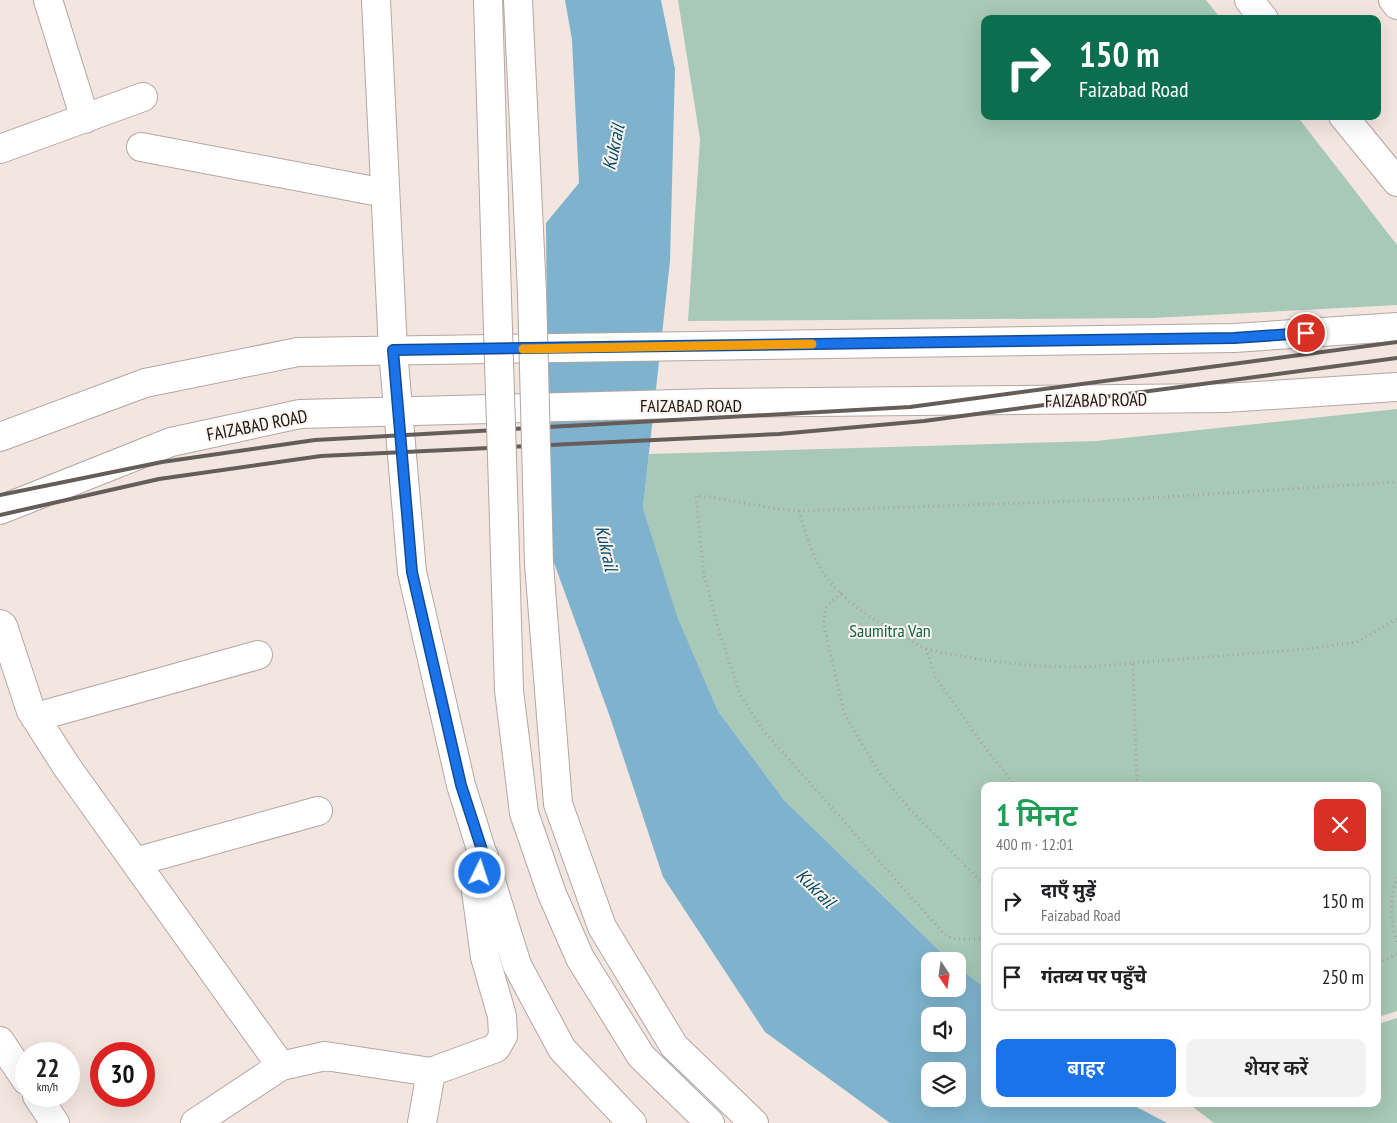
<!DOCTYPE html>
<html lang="hi">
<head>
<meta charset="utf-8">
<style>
	:root { --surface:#fff; --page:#f2f2f2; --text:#202124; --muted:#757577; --line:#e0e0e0; --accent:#1a73e8 }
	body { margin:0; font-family:"PT Sans Narrow","Noto Sans Devanagari",sans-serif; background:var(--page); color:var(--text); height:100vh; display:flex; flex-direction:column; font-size:19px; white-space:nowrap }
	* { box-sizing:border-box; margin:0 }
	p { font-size:16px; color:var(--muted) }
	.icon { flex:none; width:28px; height:28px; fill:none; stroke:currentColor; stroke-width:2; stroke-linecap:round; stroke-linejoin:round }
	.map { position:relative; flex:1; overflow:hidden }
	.sheet { position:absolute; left:981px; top:782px; width:400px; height:325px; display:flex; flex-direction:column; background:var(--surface); border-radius:10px; box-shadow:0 5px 20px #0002 }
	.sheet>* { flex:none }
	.banner { position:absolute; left:981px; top:15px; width:400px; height:105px; border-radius:10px; box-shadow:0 5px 20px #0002; background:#0b6e4f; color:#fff; overflow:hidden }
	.needle { width:32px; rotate:167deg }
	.buttons { position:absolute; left:921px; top:952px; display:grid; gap:10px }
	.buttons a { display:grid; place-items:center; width:45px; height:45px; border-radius:10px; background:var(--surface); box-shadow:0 5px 20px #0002; font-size:25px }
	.speed { position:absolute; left:15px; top:1042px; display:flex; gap:10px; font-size:25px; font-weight:700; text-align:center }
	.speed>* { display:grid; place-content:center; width:65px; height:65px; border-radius:50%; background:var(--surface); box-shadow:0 5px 20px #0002; line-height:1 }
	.speed small { font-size:12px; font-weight:400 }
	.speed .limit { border:8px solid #d22; background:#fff; color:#111 }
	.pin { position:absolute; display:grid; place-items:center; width:42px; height:42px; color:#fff; margin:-21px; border:2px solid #fff; border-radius:50%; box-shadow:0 1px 5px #0007 }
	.me { position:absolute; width:55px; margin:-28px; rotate:4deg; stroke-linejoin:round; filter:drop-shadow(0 0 4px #0008) }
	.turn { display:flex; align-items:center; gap:18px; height:105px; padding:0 15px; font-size:22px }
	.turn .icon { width:65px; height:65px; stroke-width:2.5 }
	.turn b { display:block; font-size:35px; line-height:42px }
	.round { display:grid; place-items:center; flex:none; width:52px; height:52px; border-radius:10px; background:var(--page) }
	.headline { display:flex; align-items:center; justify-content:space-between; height:85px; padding:0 15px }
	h1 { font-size:30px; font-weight:600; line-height:38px; color:#1e9e55 }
	.button { display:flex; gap:10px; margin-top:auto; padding:10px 15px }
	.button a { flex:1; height:58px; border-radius:10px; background:var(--accent); color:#fff; font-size:20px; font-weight:600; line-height:58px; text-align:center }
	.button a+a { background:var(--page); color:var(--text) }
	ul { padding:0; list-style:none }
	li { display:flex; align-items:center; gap:15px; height:68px; margin:0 10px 8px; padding:0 5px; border:2px solid var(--line); border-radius:10px }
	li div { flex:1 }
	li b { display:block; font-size:19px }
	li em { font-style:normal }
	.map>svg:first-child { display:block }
	.green { fill:#a8c9b7 }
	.water { fill:#7fb3cd; fill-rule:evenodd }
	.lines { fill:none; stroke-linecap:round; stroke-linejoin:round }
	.street-casing { stroke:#b3a7a1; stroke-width:30 }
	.secondary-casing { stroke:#b3a7a1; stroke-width:30 }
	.primary-casing { stroke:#b3a7a1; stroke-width:30 }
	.path { stroke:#aba19c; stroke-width:3; stroke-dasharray:1 4; stroke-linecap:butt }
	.street { stroke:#fff; stroke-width:28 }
	.secondary { stroke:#fff; stroke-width:28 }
	.primary { stroke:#fff; stroke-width:28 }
	.rail { stroke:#645d59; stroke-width:4 }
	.secondary-bridge-casing { stroke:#b3a7a1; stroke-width:30; stroke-linecap:butt }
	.secondary-bridge { stroke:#fff; stroke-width:28 }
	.route-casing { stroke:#114b97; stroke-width:12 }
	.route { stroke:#1a73e8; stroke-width:9 }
	.slow { stroke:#f59e0b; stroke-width:9 }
	.labels { text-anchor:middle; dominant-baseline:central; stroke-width:4; stroke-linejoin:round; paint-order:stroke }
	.street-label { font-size:18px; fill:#191513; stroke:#fef4ef }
	.park-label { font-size:18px; fill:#0c6442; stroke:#fef4ef }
	.water-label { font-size:19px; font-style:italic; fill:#014c66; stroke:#fef4ef }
</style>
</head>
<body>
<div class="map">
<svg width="1397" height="1123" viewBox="0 0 1397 1123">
	<rect width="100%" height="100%" fill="#f3e6e0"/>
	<!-- green -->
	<path class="green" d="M678 0H1206L1221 19H985V116H1297L1397 245V305L1153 318 688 321 700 139Z
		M1397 409V1011L1378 1017V786H985V988L958 967V961H950L784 800 718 711 678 620 643 508 649 454 1096 441Z
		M1397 1018V1123H1214L1189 1104H1378V1024Z"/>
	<!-- water -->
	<path class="water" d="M565 0H661L675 69 670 261 643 508 678 619 718 711 784 800 950 961H930V989H958V967L985 988V1104H1131L1167 1123H890L765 1032 663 877 610 717 549 549 546 223 579 183 572 40ZM930 1016H958V1044H930ZM930 1071H958V1099H930Z"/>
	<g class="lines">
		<!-- street casing -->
		<g class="street-casing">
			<path id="street" d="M48 0 85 119
				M376 0 393 350
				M1249 0 1264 19
				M1393 0 1397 5
				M1343 116 1397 182
				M141 147 385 193
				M0 149 143 97
				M0 624 3 626 31 711 67 767 281 1066
				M36 717 258 655
				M135 862 318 811
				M0 1041 26 1080
				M37 1096 55 1123
				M195 1123 281 1066 325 1056 431 1072 496 1048 503 1036 502 1016 485 957 476 891 484 856
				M422 1123 431 1072"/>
		</g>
		<!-- secondary casing -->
		<g class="secondary-casing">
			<path id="secondary" d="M488 0 497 298
				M518 0 532 293
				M393 350 412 572 461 785 517 965 562 1049 632 1123
				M537 482 539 564 558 804 602 927 674 1046 754 1123
				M503 489 509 690 524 813 552 894 580 958 641 1056 710 1123"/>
		</g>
		<!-- primary casing -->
		<g class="primary-casing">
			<path id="primary" d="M0 437 145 383 298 352 1234 338 1397 327
				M0 510 171 442 300 414 714 403 1225 398 1397 387"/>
		</g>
		<!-- path -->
		<path class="path" d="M799 511C804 528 809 546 817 562 838 604 887 627 926 649L936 678 986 749 1016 786
			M841 593 825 608 824 625 844 713 861 743 881 775 910 809 985 886
			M926 649C995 664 1063 672 1133 663L1137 786
			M1133 663 1307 649 1357 642 1397 619
			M1397 877C1389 899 1390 920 1397 942
			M985 939H953L943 933 762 729 740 694 720 634 704 575 696 496C731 498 764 509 799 511L1135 499 1397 482
			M1378 963 1397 954"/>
		<!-- street -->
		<use href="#street" class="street"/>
		<!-- secondary -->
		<use href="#secondary" class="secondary"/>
		<!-- primary -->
		<use href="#primary" class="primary"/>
		<!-- rail -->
		<path class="rail" d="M0 495 162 462 315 440 910 407 1397 342
			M0 515 159 479 321 456 779 434 924 421 1397 358"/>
		<!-- secondary-bridge casing -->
		<g class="secondary-bridge-casing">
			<path id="secondary-bridge" d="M532 293 537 482
				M497 298 503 489"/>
		</g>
		<!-- secondary-bridge -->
		<use href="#secondary-bridge" class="secondary-bridge"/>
	</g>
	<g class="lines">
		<!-- route casing -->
		<g class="route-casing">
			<path id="route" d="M480 873 484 856 461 785 412 572 393 350 1234 338 1306 333"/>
		</g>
		<!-- route -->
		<use href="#route" class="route"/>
		<!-- slow -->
		<path class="slow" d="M523 349 812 344"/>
	</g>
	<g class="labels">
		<!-- street labels -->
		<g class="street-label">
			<text transform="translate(1096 400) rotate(-1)">FAIZABAD ROAD</text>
			<text x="691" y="405">FAIZABAD ROAD</text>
			<text transform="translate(257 425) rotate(-11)">FAIZABAD ROAD</text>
		</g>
		<!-- park labels -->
		<g class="park-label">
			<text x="890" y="630">Saumitra Van</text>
		</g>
		<!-- water labels -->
		<g class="water-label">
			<text transform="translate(613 147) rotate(-78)">Kukrail</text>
			<text transform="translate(607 548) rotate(77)">Kukrail</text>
			<text transform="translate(816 888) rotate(45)">Kukrail</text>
		</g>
	</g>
</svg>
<div class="buttons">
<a><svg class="needle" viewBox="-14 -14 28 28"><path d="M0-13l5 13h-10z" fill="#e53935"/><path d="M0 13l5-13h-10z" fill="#757577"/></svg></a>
<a><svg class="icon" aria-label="sound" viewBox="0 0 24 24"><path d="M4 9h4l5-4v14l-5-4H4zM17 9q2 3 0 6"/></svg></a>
<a><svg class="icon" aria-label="layers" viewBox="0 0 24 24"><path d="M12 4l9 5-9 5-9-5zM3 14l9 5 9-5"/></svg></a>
</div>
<div class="speed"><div>22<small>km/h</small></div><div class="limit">30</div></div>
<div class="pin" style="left:1306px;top:333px;background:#d93025"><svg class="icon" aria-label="arrive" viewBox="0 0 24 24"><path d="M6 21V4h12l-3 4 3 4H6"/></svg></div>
<svg class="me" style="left:480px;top:873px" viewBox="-20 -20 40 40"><circle r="17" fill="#1a73e8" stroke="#fff" stroke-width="3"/><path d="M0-11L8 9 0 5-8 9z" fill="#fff"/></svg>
<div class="banner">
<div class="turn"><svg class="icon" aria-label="right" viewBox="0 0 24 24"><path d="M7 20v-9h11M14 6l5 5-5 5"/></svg><div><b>150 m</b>Faizabad Road</div></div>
</div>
<section class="sheet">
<div class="headline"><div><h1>1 मिनट</h1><p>400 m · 12:01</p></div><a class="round" style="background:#d93025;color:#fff"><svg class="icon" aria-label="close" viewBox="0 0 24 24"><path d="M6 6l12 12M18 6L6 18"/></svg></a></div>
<ul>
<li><svg class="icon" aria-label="right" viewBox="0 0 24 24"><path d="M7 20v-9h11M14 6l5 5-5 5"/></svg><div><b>दाएँ मुड़ें</b><p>Faizabad Road</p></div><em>150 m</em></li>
<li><svg class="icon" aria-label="arrive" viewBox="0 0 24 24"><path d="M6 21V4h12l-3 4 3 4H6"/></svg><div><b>गंतव्य पर पहुँचे</b></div><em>250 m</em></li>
</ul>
<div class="button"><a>बाहर</a><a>शेयर करें</a></div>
</section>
</div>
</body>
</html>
